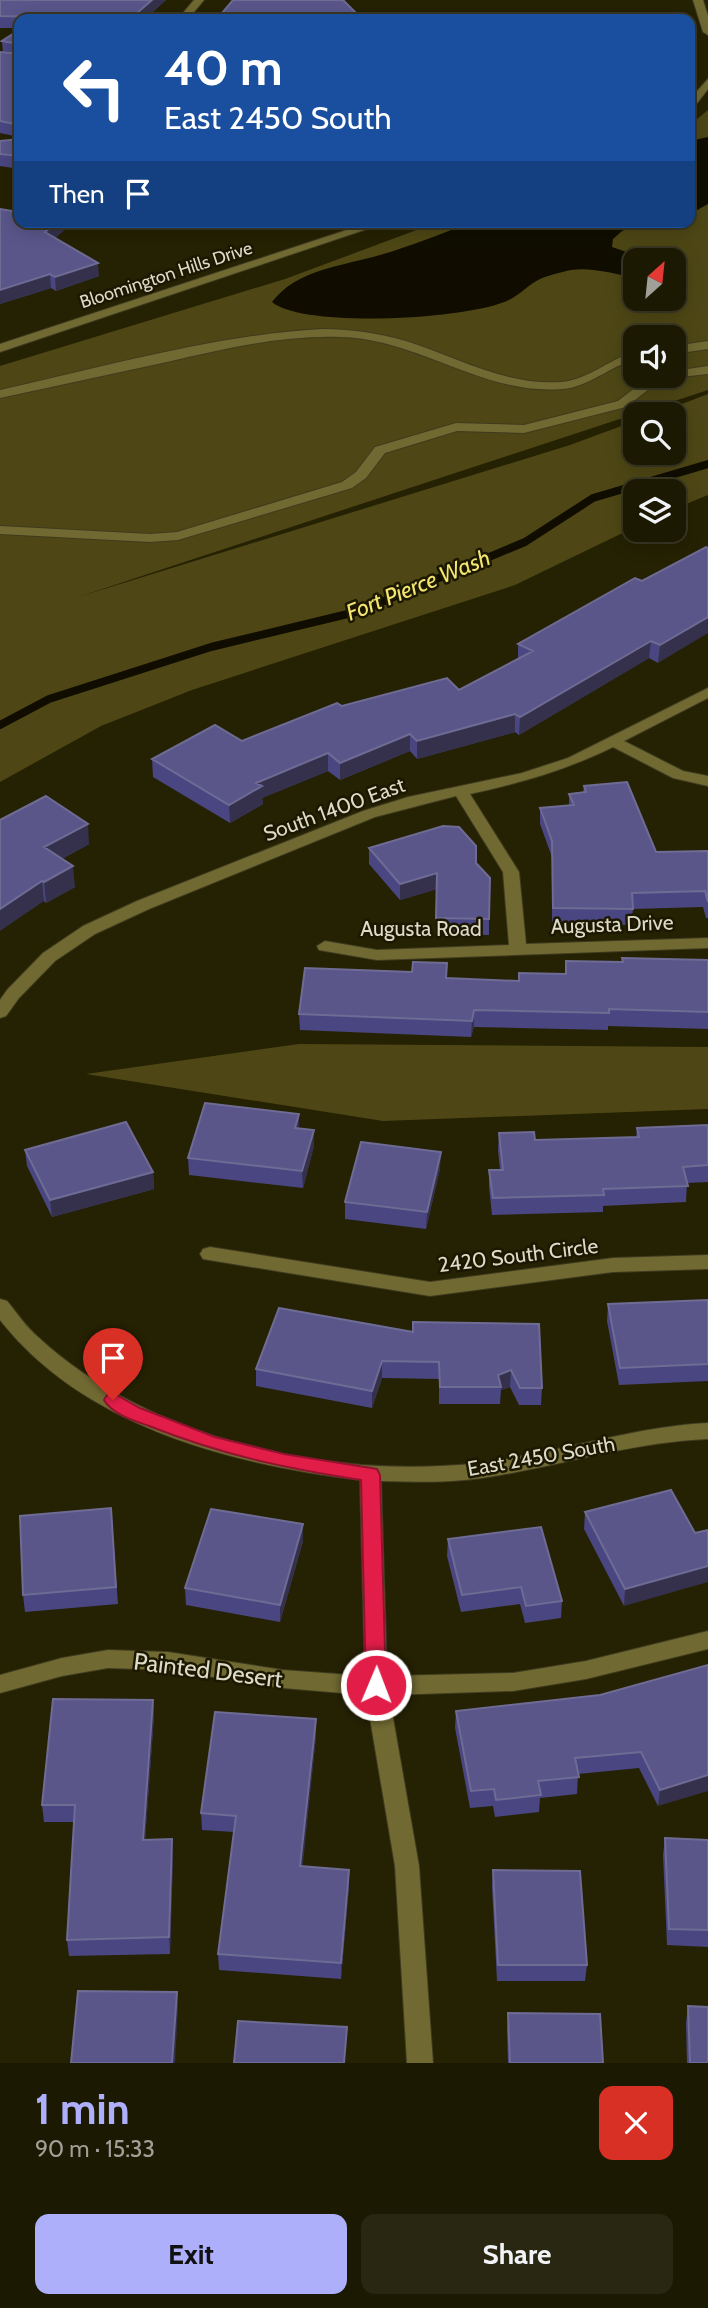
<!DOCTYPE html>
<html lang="en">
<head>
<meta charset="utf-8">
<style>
	:root { --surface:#1c1902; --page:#292611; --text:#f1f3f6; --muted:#a0a099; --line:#3a3824; --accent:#adaffb }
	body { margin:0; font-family:Cabin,sans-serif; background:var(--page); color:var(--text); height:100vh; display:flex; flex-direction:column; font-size:26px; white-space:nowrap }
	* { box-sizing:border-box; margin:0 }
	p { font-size:23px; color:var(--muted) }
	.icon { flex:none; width:38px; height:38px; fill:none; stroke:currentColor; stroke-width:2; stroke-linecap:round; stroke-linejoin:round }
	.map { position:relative; height:2063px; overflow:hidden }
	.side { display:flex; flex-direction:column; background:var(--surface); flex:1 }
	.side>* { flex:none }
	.hud { position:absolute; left:14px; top:14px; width:681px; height:214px; border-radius:14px; box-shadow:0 4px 18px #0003,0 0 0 2px var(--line); background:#1a4fa0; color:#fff; overflow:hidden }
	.needle { width:46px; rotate:27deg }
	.fabs { position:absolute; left:623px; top:248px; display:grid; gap:14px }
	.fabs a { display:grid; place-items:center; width:63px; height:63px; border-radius:14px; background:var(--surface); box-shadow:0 4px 18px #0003,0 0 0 2px var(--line); font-size:35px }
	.pin { position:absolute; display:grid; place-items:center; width:60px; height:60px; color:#fff; margin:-72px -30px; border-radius:50% 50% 50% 0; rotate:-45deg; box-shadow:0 0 7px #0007 }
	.pin .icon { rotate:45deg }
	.me { position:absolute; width:77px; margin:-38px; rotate:1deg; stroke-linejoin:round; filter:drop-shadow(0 0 5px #0008) }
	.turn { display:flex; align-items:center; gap:24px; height:147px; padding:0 35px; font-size:32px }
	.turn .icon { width:91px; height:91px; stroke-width:2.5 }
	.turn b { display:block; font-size:49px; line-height:60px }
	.then { display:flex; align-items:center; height:66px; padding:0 35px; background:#0003; gap:14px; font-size:26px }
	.round { display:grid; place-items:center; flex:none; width:74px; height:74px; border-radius:14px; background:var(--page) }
	.summary { display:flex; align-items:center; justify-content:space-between; height:119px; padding:0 35px }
	h1 { font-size:42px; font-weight:700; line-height:52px; color:var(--accent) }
	.cta { display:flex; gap:14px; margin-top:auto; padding:14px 35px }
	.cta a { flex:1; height:80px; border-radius:14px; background:var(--accent); color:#111; font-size:28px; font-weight:700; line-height:80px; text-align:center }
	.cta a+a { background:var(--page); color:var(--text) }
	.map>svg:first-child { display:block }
	.green { fill:#4e4715; fill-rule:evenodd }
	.water { fill:#100d00 }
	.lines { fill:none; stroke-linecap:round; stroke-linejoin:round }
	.stream { stroke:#100d00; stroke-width:8 }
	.minor-casing { stroke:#3f3b1f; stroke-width:2 }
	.path { stroke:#67644a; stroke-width:2.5; stroke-dasharray:4.5 2; stroke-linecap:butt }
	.minor { fill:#706932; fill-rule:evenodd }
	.wall { fill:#4a4682 }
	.shaded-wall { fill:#35314c }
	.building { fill:#5a568a; stroke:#6e6b94; stroke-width:2 }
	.route { fill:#e11d48; stroke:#92132f; stroke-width:2 }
	.labels { text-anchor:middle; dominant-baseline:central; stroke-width:5; stroke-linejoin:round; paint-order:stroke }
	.far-street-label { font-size:18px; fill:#dcdac8; stroke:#1c1800 }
	.street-label { font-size:21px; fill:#dcdac8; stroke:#1c1800 }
	.water-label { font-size:23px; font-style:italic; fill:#f3e570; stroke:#1c1800 }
	.near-street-label { font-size:24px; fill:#dcdac8; stroke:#1c1800 }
</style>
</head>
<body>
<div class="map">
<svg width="708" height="2063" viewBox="0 0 708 2063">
	<rect width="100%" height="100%" fill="#252103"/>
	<!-- green -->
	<path class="green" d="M708 110V390L78 597 570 445 635 421V453H674V415H653L708 394V495L674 509V492H635V527L515 585 192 690 101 726 0 782V366L285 279 438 222H690V125ZM635 261H674V299H635ZM635 338H674V376H635Z
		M299 1044 708 1047V1109L383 1121 86 1074Z"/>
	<!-- water -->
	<path class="water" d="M708 137V204L690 214V141Z
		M473 222H649L622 231 613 239 612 247 653 261H635V278C616 274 591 267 571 270 562 272 549 275 540 279 529 284 520 295 509 300 471 319 304 329 272 302 297 269 343 266 380 255 412 246 442 233 473 222Z"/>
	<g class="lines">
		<!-- stream -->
		<path class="stream" d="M0 725 49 699 211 647 360 611 525 542 593 498 708 464"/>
		<!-- minor casing -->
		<g class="minor-casing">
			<path id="minor" d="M194 0H204L188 19H178Z
				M693 0H703L708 16V35L703 32Z
				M708 79V89L694 107 690 108V99Z
				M371 222H388L0 352V344Z
				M322 329C350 329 378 333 406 341 456 357 507 386 561 382 588 380 609 359 635 352V360C609 366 590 387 562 389 484 396 417 338 340 337 281 335 224 349 167 362 111 374 56 386 0 398V390C105 367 214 335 322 329Z
				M708 341V349L674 354V346Z
				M708 366V374L671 378 653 386 626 407 524 433 457 431 385 453 366 478 352 488 178 540 150 542 0 534V526L150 534 177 532 342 482 356 472 375 447 456 423 524 425 618 401 645 380 655 376H674V371Z
				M708 688V698L624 741 683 771 708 776V786L673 778 613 747C566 770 521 783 470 794L519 872 526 944 708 938V948L377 960 319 950 317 946 325 941 377 950 509 945 503 872 456 796 375 817 149 909 95 934 55 961 19 998 6 1016 0 1018V1000L7 990 43 953 83 926 137 901 363 811 408 797 522 773 568 758Z
				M210 1247 430 1282 613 1258 708 1255V1269L613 1272 430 1296 203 1259 200 1254 203 1249Z
				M0 1299 7 1301C17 1313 26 1327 38 1337 149 1440 331 1480 479 1463 556 1454 629 1427 708 1423V1439C631 1442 558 1467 482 1478 449 1483 414 1482 381 1481L387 1676 513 1673 586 1661 708 1631V1649L586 1679 513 1691 389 1695 419 1866 433 2063H407L395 1866 366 1695 283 1688 168 1670 108 1668 62 1676 0 1693V1675L62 1658 108 1650 168 1652 283 1670 365 1676 360 1480C231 1464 84 1427 0 1320Z"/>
		</g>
		<!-- path -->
		<path class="path" d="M692 71 694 45"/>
		<!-- minor -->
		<use href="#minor" class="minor"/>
	</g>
	<!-- wall -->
	<path class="wall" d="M0 0H166L145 19H19V28H0Z
		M19 30V137L0 133V52L3 53 2 41Z
		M19 139V169L0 166V141Z
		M0 209 55 238 99 276 56 291 51 288 0 304Z
		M706 547 658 663 649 658 519 735 515 732 417 759 410 751 340 780 328 771 262 798 263 804 230 823 153 777 152 759 242 741 342 706 459 690 518 659V644L642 581Z
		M584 786 656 852 708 851V918H706L703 907 633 909 631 925 552 924V857L540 824V808L569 806V794L583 793Z
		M0 820 89 844 62 859 75 887 46 903 44 901Z
		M369 848 476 863 489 919V935L435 934 437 889 400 900 369 864Z
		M622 958 708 960V1029L608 1026V1030L474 1027 471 1037 300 1030 299 1014 412 972 446 978 518 981 565 974 566 961 622 962Z
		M299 1114V1128L314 1130V1146L303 1188 189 1175 188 1158Z
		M708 1125V1182L687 1183 686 1202 603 1206V1212L492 1215 489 1187V1170H500L498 1150 499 1133 535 1140 636 1137 637 1128Z
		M25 1150 153 1172 154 1189 52 1217 27 1166Z
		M440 1169 426 1229 345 1219V1202Z
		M708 1300V1381L619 1385 607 1321 608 1304Z
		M539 1324 542 1388 541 1405H519L510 1387 501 1390 500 1404H439V1379L382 1378 372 1408 256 1386V1369L413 1332Z
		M671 1490 624 1606 584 1529 585 1512Z
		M111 1508 118 1604 25 1612 23 1595Z
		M448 1539 562 1601 561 1618 525 1623 520 1604 461 1612 447 1556Z
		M303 1541 280 1622 186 1605 185 1588Z
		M708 1665 658 1806 639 1768 578 1774 577 1794 540 1798 539 1812 495 1817 493 1806 470 1808 455 1728 456 1711 600 1695Z
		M153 1700 154 1716 145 1840 173 1856 170 1954 69 1956 67 1940 74 1822H44L42 1805Z
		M316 1736 302 1867 349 1886 341 1979 219 1970 218 1954 234 1832 202 1830 201 1813Z
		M665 1838 708 1840V1947L667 1945 663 1855Z
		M493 1870 587 1965 585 1981H497L492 1887Z
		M688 2006 708 2063H687L686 2023Z
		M508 2013 603 2063H508L507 2029Z"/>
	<!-- shaded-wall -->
	<path class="shaded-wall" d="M152 0H166L145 19H130Z
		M57 222H74L46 246 45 232Z
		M98 263 99 276 56 291 55 277Z
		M50 274 51 288 0 304V290Z
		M708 617V633L658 663 660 645Z
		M651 641 649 658 519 735 520 717Z
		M515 714V732L417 759V741Z
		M410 734V751L340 780V763Z
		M328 753V771L262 798 263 804 230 823 229 805 256 783Z
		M88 824 89 844 46 868 44 847Z
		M73 866 75 887 46 903 44 882Z
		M437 873V889L400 900V884Z
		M42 881 44 901 0 931V909Z
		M474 1010V1027L471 1037 472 1021Z
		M299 1114V1130L295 1128Z
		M314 1130V1146L303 1188 302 1171Z
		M441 1152 440 1169 426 1229 427 1212Z
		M153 1172 154 1189 52 1217 50 1200Z
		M382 1361V1378L372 1408V1391Z
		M511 1370 510 1387 501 1390 498 1375Z
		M303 1524V1541L280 1622V1605Z
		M708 1566V1582L624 1606 625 1589Z
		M153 1700 154 1716 144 1856 143 1840Z
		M316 1719V1736L301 1883 300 1866Z
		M708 1775V1791L658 1806 660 1790Z
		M172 1839 173 1856 170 1954 169 1937Z
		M349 1870V1886L341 1979V1963Z
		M177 1992 178 2008 175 2063H172Z"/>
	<!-- building -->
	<path class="building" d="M0 0H152L130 19H37L40 17 0 16Z
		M233 0H343L362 19H217Z
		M19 30V44L2 41Z
		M0 52 19 54V125L0 121Z
		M19 139V156L0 154V141Z
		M0 209 19 212V222H57L45 232 98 263 55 277 50 274 0 290Z
		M706 547 708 548V617L660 645 651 641 520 717 515 714 417 741 410 734 340 763 328 753 256 783 262 786 229 805 152 759 215 725 242 741 337 703 342 706 447 678 459 690 533 651 518 644 635 578 642 581Z
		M627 782 656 852 708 851V902L705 891 632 893 633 909 553 908 552 841 540 808 574 805 569 794 586 792 584 786Z
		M46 796 88 824 44 847 73 866 44 882 42 881 0 909V820Z
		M443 826 459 827 476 846V863L490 878 489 919 436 918 437 873 400 884 369 848Z
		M622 958 708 960V1012L609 1009V1013L474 1010 472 1021 299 1014 305 968 412 972 413 962 447 963 446 978 519 981V973L566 974V961L623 962Z
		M205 1103 299 1114 295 1128 314 1130 302 1171 188 1158Z
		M126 1122 153 1172 50 1200 25 1150Z
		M708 1125V1165L683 1167 688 1186 603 1189 604 1195 493 1198 489 1170H503L499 1133 534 1132 535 1140 639 1137 637 1128Z
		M361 1142 441 1152 427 1212 345 1202Z
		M708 1300V1364L620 1368 608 1304Z
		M279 1308 413 1332V1322L539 1324 542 1388H520L511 1370 498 1375 501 1387H440L439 1362 382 1361 372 1391 256 1369Z
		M671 1490 695 1533 708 1530V1566L625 1589 585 1512Z
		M111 1508 116 1587 23 1595 20 1516Z
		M211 1509 303 1524 280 1605 185 1588Z
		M541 1527 562 1601 526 1606 521 1587 462 1595 448 1539Z
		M708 1665V1775L660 1790 641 1752 575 1758 579 1777 538 1781 541 1795 496 1800 494 1789 471 1791 456 1711 600 1695Z
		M53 1699 153 1700 143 1840 172 1839 169 1937 67 1940 75 1805H42Z
		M215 1712 316 1719 300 1866 349 1870 341 1963 218 1954 236 1816 201 1813Z
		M665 1838 708 1840V1930L669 1929Z
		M493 1870 580 1871 587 1965H498Z
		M78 1991 177 1992 172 2063H71Z
		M688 2006 708 2007V2063H690Z
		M508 2013 600 2014 603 2063H510Z
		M238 2021 347 2027 344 2063H234Z"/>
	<!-- route -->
	<path class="route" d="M113 1393 140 1408 215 1437 284 1454 377 1469 380 1475 386 1685 383 1691 376 1694 369 1691 366 1685 361 1480C283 1468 223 1455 149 1426 135 1421 112 1414 104 1400L107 1395Z"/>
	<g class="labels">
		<!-- far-street labels -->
		<g class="far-street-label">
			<text transform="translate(166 275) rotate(-18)">Bloomington Hills Drive</text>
		</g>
		<!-- street labels -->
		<g class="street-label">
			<text transform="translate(334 809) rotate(-20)">South 1400 East</text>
			<text transform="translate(612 924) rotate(-2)">Augusta Drive</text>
			<text x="421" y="928">Augusta Road</text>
			<text transform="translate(518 1255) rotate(-7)">2420 South Circle</text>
			<text transform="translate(541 1456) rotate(-10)">East 2450 South</text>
		</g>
		<!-- water labels -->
		<g class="water-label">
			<text transform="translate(418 585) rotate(-22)">Fort Pierce Wash</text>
		</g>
		<!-- near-street labels -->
		<g class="near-street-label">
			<text transform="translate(208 1670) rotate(7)">Painted Desert</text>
		</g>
	</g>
</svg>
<div class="fabs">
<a><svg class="needle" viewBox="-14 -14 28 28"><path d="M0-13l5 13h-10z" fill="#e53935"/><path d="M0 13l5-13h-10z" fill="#a0a099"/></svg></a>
<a><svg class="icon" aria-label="sound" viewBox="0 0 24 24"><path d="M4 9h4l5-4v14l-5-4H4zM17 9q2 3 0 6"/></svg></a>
<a><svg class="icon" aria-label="search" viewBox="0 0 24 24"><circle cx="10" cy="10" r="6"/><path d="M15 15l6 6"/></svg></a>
<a><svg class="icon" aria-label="layers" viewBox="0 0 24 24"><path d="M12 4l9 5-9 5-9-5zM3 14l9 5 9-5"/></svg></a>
</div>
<div class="pin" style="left:113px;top:1400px;background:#d93025"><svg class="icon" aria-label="arrive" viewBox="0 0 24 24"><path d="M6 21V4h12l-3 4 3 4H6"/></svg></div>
<svg class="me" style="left:376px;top:1685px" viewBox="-20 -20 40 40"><circle r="17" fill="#e11d48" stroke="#fff" stroke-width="3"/><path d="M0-11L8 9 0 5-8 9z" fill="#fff"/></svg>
<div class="hud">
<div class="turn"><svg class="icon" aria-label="left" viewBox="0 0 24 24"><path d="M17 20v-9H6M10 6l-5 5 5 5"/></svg><div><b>40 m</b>East 2450 South</div></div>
<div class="then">Then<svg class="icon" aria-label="arrive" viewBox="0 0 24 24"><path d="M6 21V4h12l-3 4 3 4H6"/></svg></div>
</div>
</div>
<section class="side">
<div class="summary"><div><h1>1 min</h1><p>90 m · 15:33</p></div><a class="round" style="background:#d93025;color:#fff"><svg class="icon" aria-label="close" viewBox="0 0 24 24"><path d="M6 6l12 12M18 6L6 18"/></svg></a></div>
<div class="cta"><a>Exit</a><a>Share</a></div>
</section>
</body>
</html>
